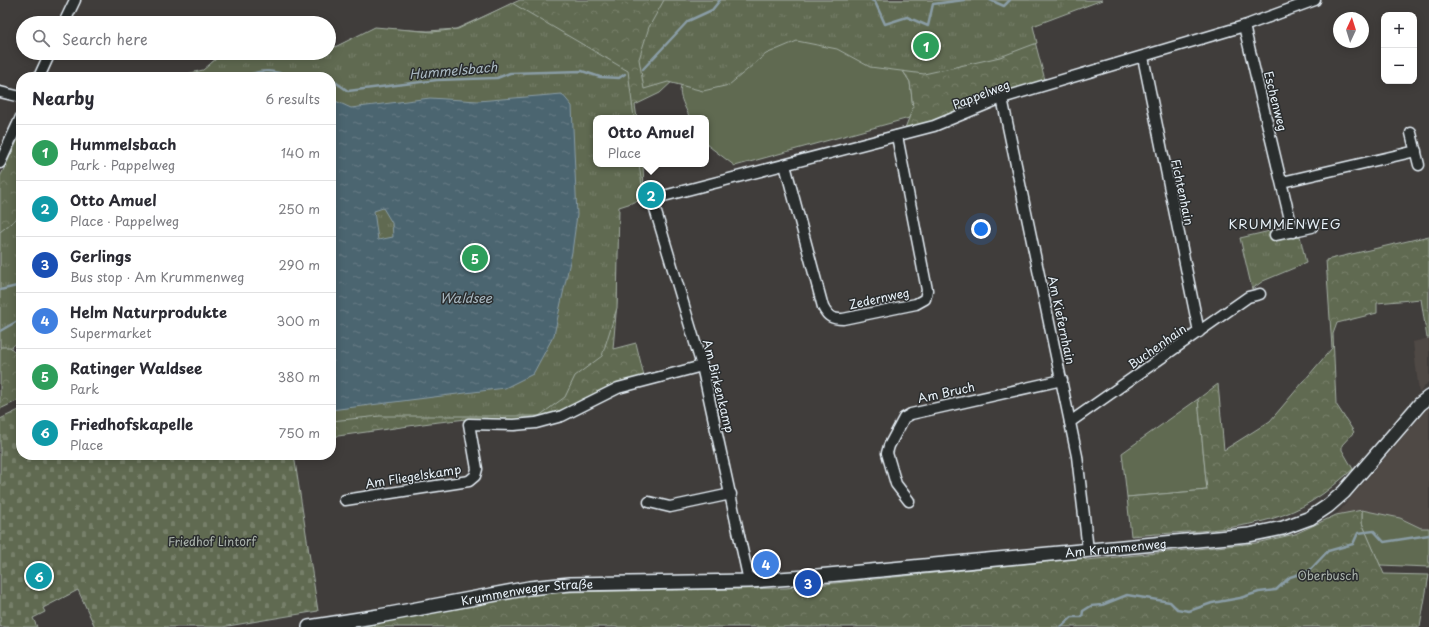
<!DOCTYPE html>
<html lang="en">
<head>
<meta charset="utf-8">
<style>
	:root { --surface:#fff; --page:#f2f2f3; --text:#2b2b33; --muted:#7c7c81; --line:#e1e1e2; --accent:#111827 }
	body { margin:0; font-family:"Playpen Sans",sans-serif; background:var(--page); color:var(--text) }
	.controls { position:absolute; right:12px; top:12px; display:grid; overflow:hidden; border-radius:8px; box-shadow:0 2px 10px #0003 }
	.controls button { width:36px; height:36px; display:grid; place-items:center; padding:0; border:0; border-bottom:1px solid var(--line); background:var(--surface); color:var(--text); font:20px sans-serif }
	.compass { position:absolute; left:1333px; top:12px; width:36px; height:36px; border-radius:50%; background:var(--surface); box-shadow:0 2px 10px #0003; rotate:4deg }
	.you { position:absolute; left:981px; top:229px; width:14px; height:14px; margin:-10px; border:3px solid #fff; border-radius:50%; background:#1a73e8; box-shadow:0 0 0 6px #1a73e833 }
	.badge { display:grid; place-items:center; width:26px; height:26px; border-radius:50%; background:var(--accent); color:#fff; font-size:13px; font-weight:700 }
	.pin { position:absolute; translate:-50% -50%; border:2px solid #fff; box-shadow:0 1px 4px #0006 }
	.popup { position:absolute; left:593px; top:115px; width:116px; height:52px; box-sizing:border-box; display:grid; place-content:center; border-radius:8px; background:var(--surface); filter:drop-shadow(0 1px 3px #0005); font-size:13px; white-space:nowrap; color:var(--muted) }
	.popup b { font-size:15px; color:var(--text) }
	.popup::after { content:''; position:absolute; left:50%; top:100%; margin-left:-8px; border:8px solid transparent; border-top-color:var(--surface) }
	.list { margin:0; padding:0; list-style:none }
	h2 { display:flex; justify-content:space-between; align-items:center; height:52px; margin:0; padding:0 16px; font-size:17px }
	h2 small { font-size:13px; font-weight:400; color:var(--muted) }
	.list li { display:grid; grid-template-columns:26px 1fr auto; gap:12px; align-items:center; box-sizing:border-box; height:56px; padding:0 16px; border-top:1px solid var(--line) }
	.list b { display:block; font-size:15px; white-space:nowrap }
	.list p { margin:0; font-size:13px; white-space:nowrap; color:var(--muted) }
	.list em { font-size:13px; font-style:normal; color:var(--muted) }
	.icon { flex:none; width:22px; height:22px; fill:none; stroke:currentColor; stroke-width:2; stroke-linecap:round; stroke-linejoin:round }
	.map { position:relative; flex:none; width:1429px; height:627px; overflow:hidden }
	.search { position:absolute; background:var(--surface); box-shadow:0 2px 10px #0003; left:16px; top:16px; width:320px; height:44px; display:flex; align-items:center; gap:10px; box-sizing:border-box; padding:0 14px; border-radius:22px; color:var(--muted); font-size:15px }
	.panel { position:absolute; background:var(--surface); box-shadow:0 2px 10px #0003; left:16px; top:72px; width:320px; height:388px; border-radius:16px }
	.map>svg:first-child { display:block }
	.built { fill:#4f4844 }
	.grass { fill:#606a51; stroke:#a4aea4 }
	.forest { fill:url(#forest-crowns); stroke:#a4aea4 }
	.cemetery { fill:url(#cemetery-stones); stroke:#a4aea4 }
	.park { fill:url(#park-tufts); stroke:#a4aea4 }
	.water { fill:url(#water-ripples); stroke:#8a9da6; fill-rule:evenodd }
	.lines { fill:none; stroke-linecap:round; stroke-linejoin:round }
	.stream { stroke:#8a9da6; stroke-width:2.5 }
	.minor-casing { stroke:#e8f1f8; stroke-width:13 }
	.major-casing { stroke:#e8f1f8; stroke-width:16 }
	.minor { stroke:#2a2d2e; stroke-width:10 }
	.major { stroke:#2a2d2e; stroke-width:13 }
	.labels { text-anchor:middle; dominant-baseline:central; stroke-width:3; stroke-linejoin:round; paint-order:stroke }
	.street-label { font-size:12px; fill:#e8f1f8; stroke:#2a2d2e }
	.park-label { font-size:12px; fill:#abb4ad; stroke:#2a2d2e }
	.water-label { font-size:13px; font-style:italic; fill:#aab9c2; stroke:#2a2d2e }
	.neighbourhood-label { font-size:13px; letter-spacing:1px; fill:#e8f1f8; stroke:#2a2d2e }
</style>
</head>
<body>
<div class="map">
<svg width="1429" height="627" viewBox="0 0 1429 627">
	<defs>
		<pattern id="forest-crowns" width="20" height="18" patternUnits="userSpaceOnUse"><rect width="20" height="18" fill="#606a51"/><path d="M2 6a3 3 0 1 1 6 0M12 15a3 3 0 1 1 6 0" fill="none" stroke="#77806b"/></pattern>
		<pattern id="cemetery-stones" width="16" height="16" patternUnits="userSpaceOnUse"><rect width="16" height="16" fill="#606a51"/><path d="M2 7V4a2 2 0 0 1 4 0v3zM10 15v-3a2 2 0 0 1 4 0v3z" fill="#77806b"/></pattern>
		<pattern id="park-tufts" width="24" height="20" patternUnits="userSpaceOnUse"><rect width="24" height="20" fill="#606a51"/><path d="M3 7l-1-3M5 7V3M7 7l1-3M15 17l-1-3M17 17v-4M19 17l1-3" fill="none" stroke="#77806b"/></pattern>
		<pattern id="water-ripples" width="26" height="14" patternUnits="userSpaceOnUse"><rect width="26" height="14" fill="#4c6570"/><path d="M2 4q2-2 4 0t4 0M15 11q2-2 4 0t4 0" fill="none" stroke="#667c85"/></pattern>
	</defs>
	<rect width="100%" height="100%" fill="#403d3b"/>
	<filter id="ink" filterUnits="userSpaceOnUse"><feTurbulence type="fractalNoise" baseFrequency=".025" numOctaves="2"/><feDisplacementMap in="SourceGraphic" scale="8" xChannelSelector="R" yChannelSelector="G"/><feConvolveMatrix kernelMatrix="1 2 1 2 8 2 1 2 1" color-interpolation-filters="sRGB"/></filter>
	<g filter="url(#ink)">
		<g class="built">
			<path d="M1429,338V381L1419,393L1413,342Z"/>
			<path d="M1429,407V528H1421L1400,518L1363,510L1336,515Z"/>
		</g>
		<g class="grass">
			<path d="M853,27L884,41L910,82L913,108L909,118L735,166L706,144V118H690C678,92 676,92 690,65Z"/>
			<path d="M1198,399L1207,490L1127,497L1122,453Z"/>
			<path d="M1362,510L1400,518L1421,528H1429V567L1380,565L1362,523Z"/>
		</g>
		<g class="forest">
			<path d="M520,0H1030L1026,7L1045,80L998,94L931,122L905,128L913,108L910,82L884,41L853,27L690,65L660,93L635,105L637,118H596V164H643L644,191L624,198L618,208L617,302L613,349L636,343L644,376L563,412L547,417L511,421L467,419L430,423L331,437V77L205,69L222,53H312L318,55L329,53V50L375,28L428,31L456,29Z"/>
			<path d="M21,133V338L10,347L21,359V399L0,409V177Z"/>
			<path d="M1429,236V338H1427L1421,299L1377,303V313L1337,323L1333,334L1336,404L1354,432L1342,445V450L1353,469C1340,480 1327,492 1312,501C1264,532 1187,531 1131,536L1127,497L1207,490L1198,399L1218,384L1224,450L1270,421L1332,348L1326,260Z"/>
			<path d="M1362,510V523L1384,574L1429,575L1420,627H343L523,596L563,592L786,588L1082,558L1087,560L1256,543L1295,534L1336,515Z"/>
		</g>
		<path class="cemetery" d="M21,409V455H294L318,611L222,627H95L78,590L43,608L45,612L33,618L37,627H0V419Z"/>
		<g class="park">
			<path d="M664,0H1102L1033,26L1037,43L1000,57L924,74L870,67L837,49L797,41L766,54L729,85L703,91L668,82L644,89L639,59L649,27Z"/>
			<path d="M512,3L628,71L634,118H596V164H639L644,199L619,207L617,308L602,356L575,376L565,397L539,416H380L331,421V77H174L203,70L223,53H312L317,56L329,53V50L375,27L433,32L458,29Z"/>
			<path d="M21,215V339L12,347H0V232Z"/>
			<path d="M1270,231L1273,242L1300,236L1306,263L1263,281L1252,289L1240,238Z"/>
		</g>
		<path class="water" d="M562,94L572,106L577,215L572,252L554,335L533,374L505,388L331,410V99L351,108L430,98L478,101ZM383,208L392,223L393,237L378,240L374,211Z"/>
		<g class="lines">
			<g class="stream">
				<path d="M871,0L875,2L885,24L907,17L928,26L933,4L964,0"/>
				<path d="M990,0L1004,6L1010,0"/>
				<path d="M643,69L688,21L712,10L720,0"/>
				<path d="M246,77C262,67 277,72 295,77"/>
				<path d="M331,79L348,91L437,80L497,78L510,73L582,71L600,77L619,78L625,74"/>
				<path d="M0,290L21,285"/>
				<path d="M0,331L21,319"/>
				<path d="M1061,627L1072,617H1082L1083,611L1091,606L1102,605L1127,595L1170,602L1177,609L1189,611L1212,603L1240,598L1259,592L1276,590L1290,577L1309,571L1328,551L1353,544L1358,533L1374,531L1384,542L1429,535"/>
			</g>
			<defs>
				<g id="minor">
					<path d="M64,23L75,0"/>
					<path d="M1244,26L1293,232"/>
					<path d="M1143,57L1199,332"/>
					<path d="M39,77L50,53"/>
					<path d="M0,92L21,97"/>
					<path d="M1002,98L1077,456L1088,550"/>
					<path d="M1411,133L1419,165"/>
					<path d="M0,163L21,117"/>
					<path d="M785,165L823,307C828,317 832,319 843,319L916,304L925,299L927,290L897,136"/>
					<path d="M1282,182L1416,151"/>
					<path d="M1275,235L1312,227"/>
					<path d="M1070,422L1248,297L1260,294"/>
					<path d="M345,500L469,481L475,476L477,469L469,424L514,425L536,423L562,416L618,388L702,366"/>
					<path d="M909,501L896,484L887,453L889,446L904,418L911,414L1062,380"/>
					<path d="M649,502L670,507L731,494"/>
					<path d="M749,581L702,366L652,199L934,126L1002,98L1244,26L1315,0"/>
				</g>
				<g id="major">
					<path id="s1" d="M309,627L379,616L529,588L570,584L749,581L807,577L1249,535L1283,528L1310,518L1328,506L1344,492L1420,404L1429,397"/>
				</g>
			</defs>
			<use href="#minor" class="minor-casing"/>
			<use href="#major" class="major-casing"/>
			<use href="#minor" class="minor"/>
			<use href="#major" class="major"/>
		</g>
	</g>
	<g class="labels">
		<g class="street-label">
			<text transform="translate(981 94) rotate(-21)">Pappelweg</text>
			<text transform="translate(1276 101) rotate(76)">Eschenweg</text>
			<text transform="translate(1183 192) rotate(78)">Fichtenhain</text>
			<text transform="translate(879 298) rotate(-12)">Zedernweg</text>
			<text transform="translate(1062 320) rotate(78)">Am Kiefernhain</text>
			<text transform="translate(1157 346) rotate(-35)">Buchenhain</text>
			<text transform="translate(719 386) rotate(76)">Am Birkenkamp</text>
			<text transform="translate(946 392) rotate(-12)">Am Bruch</text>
			<text transform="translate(413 476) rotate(-9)">Am Fliegelskamp</text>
			<text stroke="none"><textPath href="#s1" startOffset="812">Am Krummenweg</textPath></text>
			<text stroke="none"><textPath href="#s1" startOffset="221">Krummenweger Straße</textPath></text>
		</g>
		<g class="park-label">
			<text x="212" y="541">Friedhof Lintorf</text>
			<text x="1328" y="575">Oberbusch</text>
		</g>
		<g class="water-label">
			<text transform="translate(453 70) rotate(-5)">Hummelsbach</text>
			<text x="466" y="297">Waldsee</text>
		</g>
		<g class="neighbourhood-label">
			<text x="1285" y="223">KRUMMENWEG</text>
		</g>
	</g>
</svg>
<div class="controls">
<button>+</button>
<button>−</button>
</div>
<svg class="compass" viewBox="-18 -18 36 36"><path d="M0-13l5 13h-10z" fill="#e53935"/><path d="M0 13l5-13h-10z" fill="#7c7c81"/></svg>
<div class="you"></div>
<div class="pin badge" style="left:926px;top:46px;background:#2e9e5b">1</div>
<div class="pin badge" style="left:651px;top:195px;background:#0f9aa8">2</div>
<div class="popup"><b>Otto Amuel</b>Place</div>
<div class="pin badge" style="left:808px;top:583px;background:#1a4fb4">3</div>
<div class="pin badge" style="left:766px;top:564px;background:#3f7fe0">4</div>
<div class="pin badge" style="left:475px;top:258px;background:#2e9e5b">5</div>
<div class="pin badge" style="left:39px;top:576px;background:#0f9aa8">6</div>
<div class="search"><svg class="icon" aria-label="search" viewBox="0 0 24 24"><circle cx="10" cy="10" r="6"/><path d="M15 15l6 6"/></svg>Search here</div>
<section class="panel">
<h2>Nearby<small>6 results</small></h2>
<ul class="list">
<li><span class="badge" style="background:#2e9e5b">1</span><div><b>Hummelsbach</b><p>Park · Pappelweg</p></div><em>140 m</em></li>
<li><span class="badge" style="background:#0f9aa8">2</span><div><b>Otto Amuel</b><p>Place · Pappelweg</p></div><em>250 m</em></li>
<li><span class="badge" style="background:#1a4fb4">3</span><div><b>Gerlings</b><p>Bus stop · Am Krummenweg</p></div><em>290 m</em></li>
<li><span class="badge" style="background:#3f7fe0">4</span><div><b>Helm Naturprodukte</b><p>Supermarket</p></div><em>300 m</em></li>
<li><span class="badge" style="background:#2e9e5b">5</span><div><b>Ratinger Waldsee</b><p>Park</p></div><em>380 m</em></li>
<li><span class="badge" style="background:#0f9aa8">6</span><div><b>Friedhofskapelle</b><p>Place</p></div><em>750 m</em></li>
</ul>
</section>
</div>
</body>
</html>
